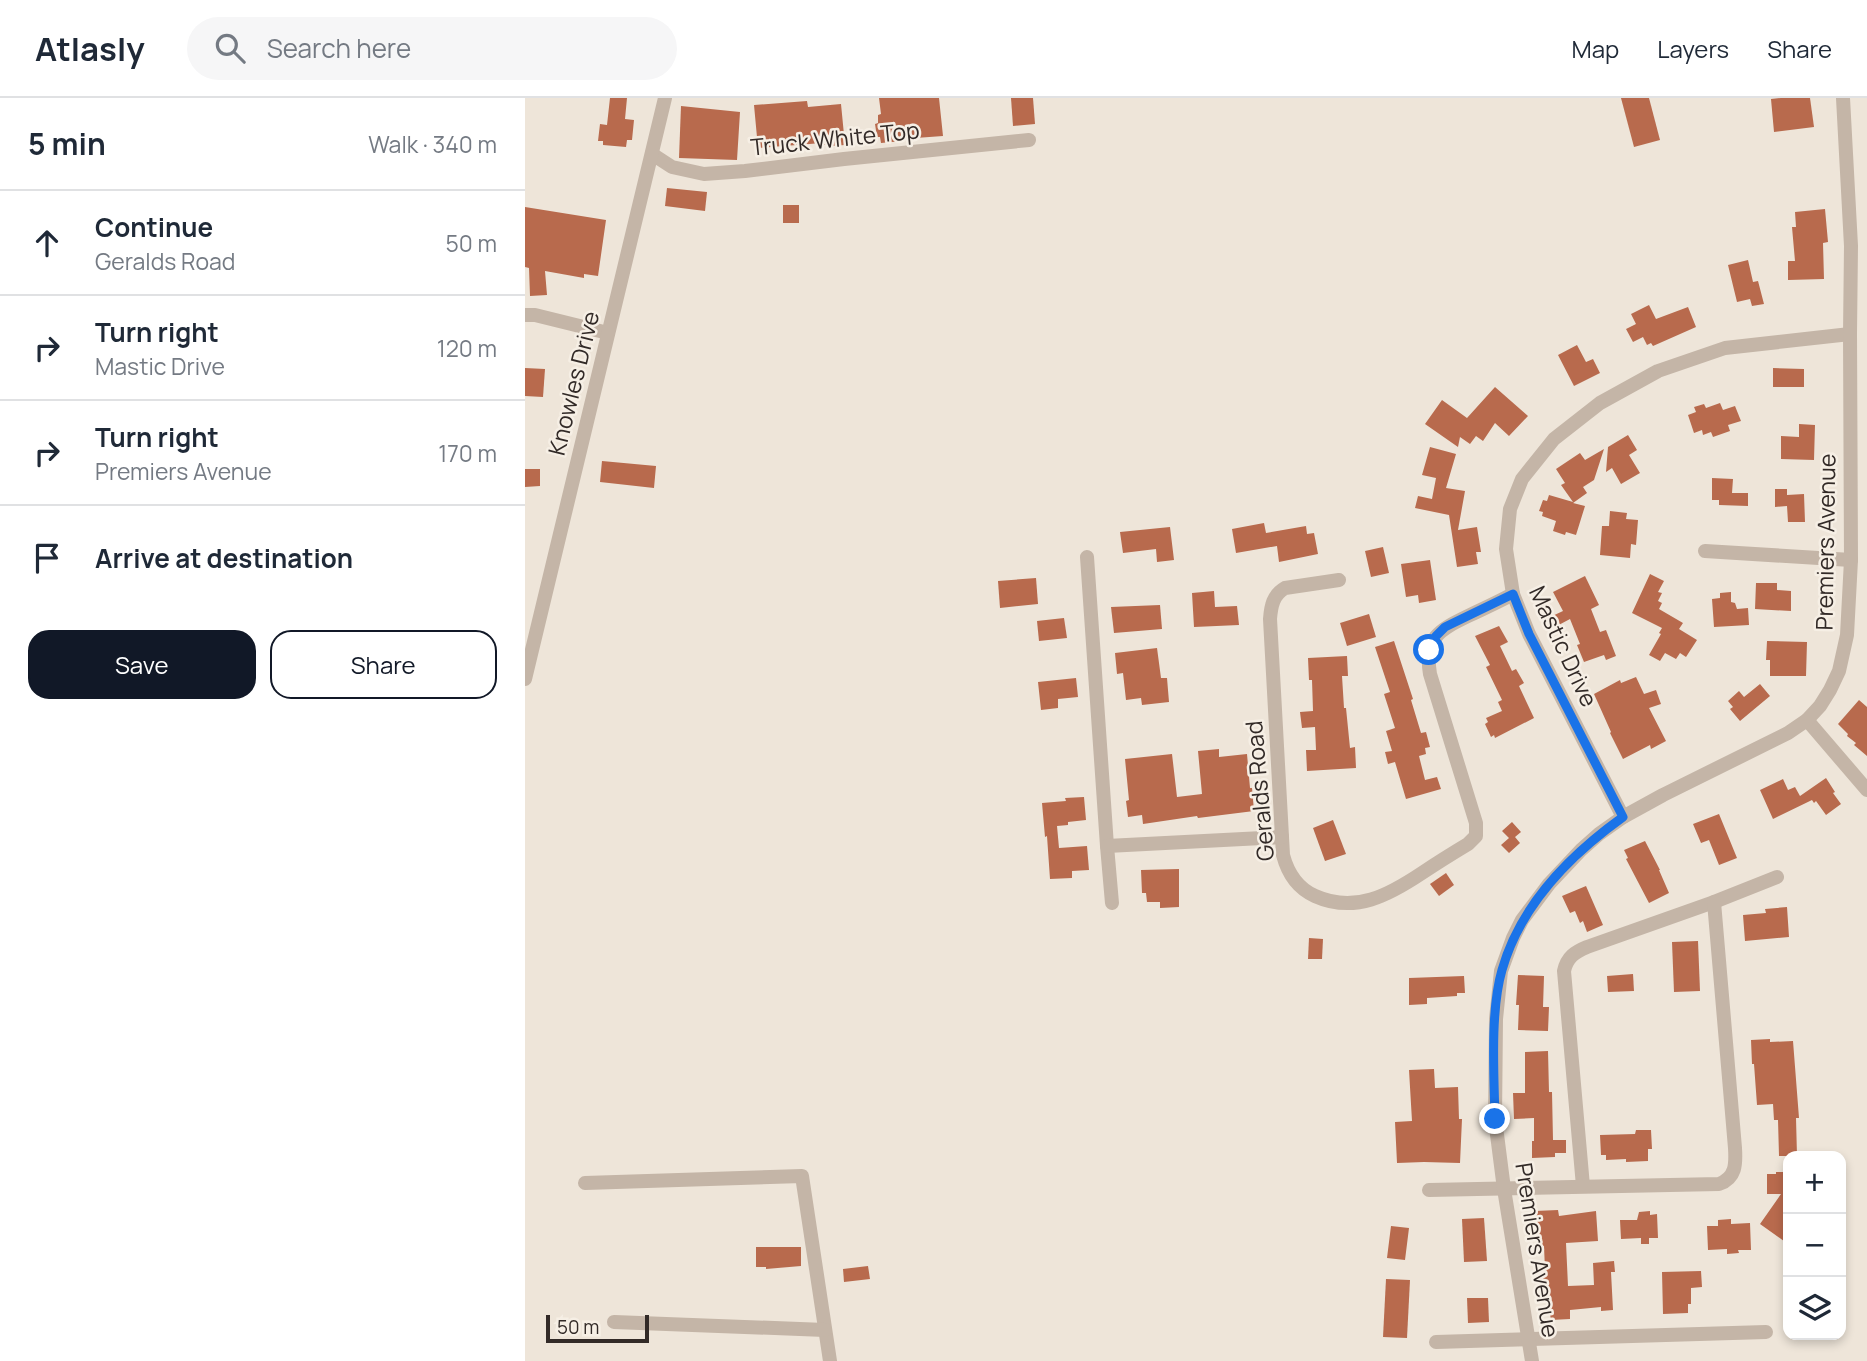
<!DOCTYPE html>
<html lang="en">
<head>
<meta charset="utf-8">
<style>
	:root { --surface:#fff; --page:#f6f6f7; --text:#1f2937; --muted:#747a83; --line:#e0e1e3; --accent:#111827 }
	body { margin:0; font-family:Manrope,sans-serif; background:var(--page); color:var(--text) }
	.controls { position:absolute; right:21px; bottom:21px; display:grid; overflow:hidden; border-radius:14px; box-shadow:0 4px 10px #0003 }
	.controls button { width:63px; height:63px; display:grid; place-items:center; padding:0; border:0; border-bottom:2px solid var(--line); background:var(--surface); color:var(--text); font:35px sans-serif }
	.scale { position:absolute; left:21px; bottom:18px; width:103px; box-sizing:border-box; padding-left:7px; border:4px solid #322a27; border-top:0; font-size:19px; line-height:24px; white-space:nowrap; color:#322a27; -webkit-text-stroke:5px #f6efe5; paint-order:stroke }
	.stop { position:absolute; width:21px; height:21px; margin:-16px; border:5px solid #1a73e8; border-radius:50%; background:#fff }
	.stop.end { background:#1a73e8; border-color:#fff; box-shadow:0 2px 7px #0008 }
	.list { margin:0; padding:0; list-style:none }
	h2 { display:flex; justify-content:space-between; align-items:center; height:91px; margin:0; padding:0 28px; font-size:30px }
	h2 small { font-size:23px; font-weight:400; color:var(--muted) }
	.list li { display:grid; grid-template-columns:46px 1fr auto; gap:21px; align-items:center; box-sizing:border-box; height:105px; padding:0 28px; border-top:2px solid var(--line) }
	.list b { display:block; font-size:26px; white-space:nowrap }
	.list p { margin:0; font-size:23px; white-space:nowrap; color:var(--muted) }
	.list em { font-size:23px; font-style:normal; color:var(--muted) }
	.actions { display:flex; gap:14px; padding:21px 28px }
	.actions a { flex:1; padding:16px 0; border:2px solid var(--accent); border-radius:21px; text-align:center; font-size:24px; color:var(--accent) }
	.actions .main { background:var(--accent); color:#fff }
	.icon { flex:none; width:38px; height:38px; fill:none; stroke:currentColor; stroke-width:2; stroke-linecap:round; stroke-linejoin:round }
	.map { position:relative; flex:none; width:1342px; height:1263px; overflow:hidden }
	header { display:flex; align-items:center; gap:42px; box-sizing:border-box; height:98px; padding:0 35px; background:var(--surface); border-bottom:2px solid var(--line) }
	header strong { font-size:33px }
	nav { display:flex; gap:38px; margin-inline-start:auto; font-size:24px }
	.search { width:490px; height:63px; background:var(--page); display:flex; align-items:center; gap:18px; box-sizing:border-box; padding:0 24px; border-radius:38px; color:var(--muted); font-size:26px }
	main { display:flex }
	aside { flex:1; background:var(--surface) }
	.map>svg:first-child { display:block }
	.building { fill:#b86a4d }
	.lines { fill:none; stroke-linecap:round; stroke-linejoin:round }
	.street { stroke:#c4b5a7; stroke-width:14 }
	.route { stroke:#1a73e8; stroke-width:9 }
	.labels { text-anchor:middle; dominant-baseline:central; stroke-width:5; stroke-linejoin:round; paint-order:stroke }
	.street-label { font-size:23px; fill:#322a27; stroke:#f6efe5 }
</style>
</head>
<body>
<header>
<strong>Atlasly</strong>
<div class="search"><svg class="icon" aria-label="search" viewBox="0 0 24 24"><circle cx="10" cy="10" r="6"/><path d="M15 15l6 6"/></svg>Search here</div>
<nav><a>Map</a><a>Layers</a><a>Share</a></nav>
</header>
<main>
<aside>
<h2>5 min<small>Walk · 340 m</small></h2>
<ul class="list">
<li><svg class="icon" aria-label="ahead" viewBox="0 0 24 24"><path d="M12 20V5M6 11l6-6 6 6"/></svg><div><b>Continue</b><p>Geralds Road</p></div><em>50 m</em></li>
<li><svg class="icon" aria-label="right" viewBox="0 0 24 24"><path d="M7 20v-9h11M14 6l5 5-5 5"/></svg><div><b>Turn right</b><p>Mastic Drive</p></div><em>120 m</em></li>
<li><svg class="icon" aria-label="right" viewBox="0 0 24 24"><path d="M7 20v-9h11M14 6l5 5-5 5"/></svg><div><b>Turn right</b><p>Premiers Avenue</p></div><em>170 m</em></li>
<li><svg class="icon" aria-label="arrive" viewBox="0 0 24 24"><path d="M6 21V4h12l-3 4 3 4H6"/></svg><div><b>Arrive at destination</b></div></li>
</ul>
<div class="actions"><a class="main">Save</a><a>Share</a></div>
</aside>
<div class="map">
<svg width="1342" height="1263" viewBox="0 0 1342 1263">
	<rect width="100%" height="100%" fill="#eee5d9"/>
	<g class="building">
		<path d="M85,0H102L100,21L109,22L107,42H102L101,49L78,47V43H73L75,26L82,27Z"/>
		<path d="M354,0H414L418,38L377,41L378,43L356,45L355,39H352L350,26L353,25V17L356,16Z"/>
		<path d="M486,0H508L510,26L488,28Z"/>
		<path d="M1096,0H1124L1135,42L1109,49Z"/>
		<path d="M1256,0H1285L1289,29L1249,34L1246,1Z"/>
		<path d="M282,3L283,9L316,6L320,47L307,48V46L297,47V45L233,50L229,7Z"/>
		<path d="M156,8L215,14L212,62L154,60Z"/>
		<path d="M142,90L182,94L180,113L140,108Z"/>
		<rect x="258" y="107" width="16" height="18"/>
		<path d="M0,109L81,122L73,178L59,176V180L20,173L22,197L5,198L4,170L0,169Z"/>
		<path d="M1300,111L1303,144L1298,145L1299,181L1263,182V163H1270L1267,129H1271L1270,114Z"/>
		<path d="M1223,162L1228,184L1233,183L1239,206L1227,208L1225,201L1212,204L1203,167Z"/>
		<path d="M1124,207L1131,221L1163,209L1171,229L1128,248L1126,245L1122,247L1118,239L1108,244L1101,231L1111,226L1106,216Z"/>
		<path d="M1052,247L1061,264L1068,261L1075,275L1049,288L1033,257Z"/>
		<path d="M0,270L20,271L18,299L0,298Z"/>
		<path d="M1248,270L1279,271V289H1248Z"/>
		<path d="M970,289L1003,318L984,338L970,325L958,343L951,338L945,346L935,339L933,349L900,326L917,302L942,320Z"/>
		<path d="M1195,305L1198,312L1210,308L1216,323L1203,327L1205,333L1188,339L1186,334L1178,337L1177,332L1169,335L1163,317L1171,314L1169,309L1179,306L1181,310Z"/>
		<path d="M1274,326L1290,327L1289,362L1256,361V338L1274,339Z"/>
		<path d="M1103,337L1112,352L1104,357L1115,375L1096,386L1087,370L1081,374L1083,349Z"/>
		<path d="M905,349L931,356L921,390L940,393L933,432L952,429L956,454H951L953,466L932,469L924,417L890,410L893,398L907,401L911,380L897,377Z"/>
		<path d="M1079,351L1069,382L1058,389L1062,395L1048,405L1060,408L1051,437L1041,434L1040,437L1028,433L1031,423L1017,418L1018,414L1014,413L1018,402L1022,403L1024,397L1048,404L1036,387L1040,385L1031,371L1055,355L1060,362Z"/>
		<path d="M77,363L131,368L129,390L75,384Z"/>
		<path d="M0,371H15V388L0,389Z"/>
		<path d="M1187,380L1208,381L1207,395H1223V408L1194,407V402H1187Z"/>
		<path d="M1250,391H1262V397L1279,396L1280,424H1263L1262,408L1250,409Z"/>
		<path d="M1085,413L1102,415L1101,421L1113,422L1111,447L1106,446L1105,460L1075,457L1077,428H1084Z"/>
		<path d="M739,425L741,435L781,428L782,436L789,435L793,456L754,464L752,448L711,455L707,431Z"/>
		<path d="M645,429L649,462L632,464L631,451L598,455L595,434Z"/>
		<path d="M858,449L864,475L846,479L840,453Z"/>
		<path d="M905,462L911,502L894,505L893,497L881,499L876,466Z"/>
		<path d="M1125,476L1139,483L1133,494L1137,495L1133,503L1137,505L1134,511L1158,525L1154,531L1172,542L1161,559L1155,555L1151,561L1140,555L1135,563L1124,557L1136,536L1134,535L1137,530L1107,515Z"/>
		<path d="M1060,478L1074,507L1066,511L1075,534L1081,532L1091,558L1081,562L1079,557L1059,564L1052,547L1055,546L1045,521L1028,530L1023,520L1038,513L1028,494Z"/>
		<path d="M511,480L513,506L475,510L473,483Z"/>
		<path d="M1231,485H1252V492L1266,493V513L1230,511Z"/>
		<path d="M689,493L690,509L712,508L714,527L669,529L667,495Z"/>
		<path d="M1206,494V504L1210,505L1212,511L1223,510L1224,527L1189,529L1187,501L1195,500V495Z"/>
		<path d="M635,507L637,531L589,535L586,509Z"/>
		<path d="M844,516L851,539L822,548L815,525Z"/>
		<path d="M539,520L542,540L514,543L512,523Z"/>
		<path d="M974,528L983,544L975,548L987,573L991,571L999,585L994,588L1009,620L970,640L969,637L966,639L960,626L963,624L961,620L977,613L973,604L977,602L961,569L965,567L950,538Z"/>
		<path d="M869,543L888,601L886,602L896,635L901,634L905,649L900,650L901,656L894,658L900,682L912,679L916,691L881,701L870,664L863,666L860,654L867,653L861,633L870,630L859,596L865,594L850,549Z"/>
		<path d="M1242,543L1282,544L1281,578H1245V562H1241Z"/>
		<path d="M632,550L636,580H642L644,604L617,607L616,600L601,602L598,575L592,576L590,555Z"/>
		<path d="M822,558L823,578H817L819,610H821L825,650L830,649L831,670L782,673L781,652H791L790,629L777,630L775,614L788,613L787,582H784L783,560Z"/>
		<path d="M1111,579L1119,596L1131,592L1136,606L1124,610L1141,643L1126,651L1125,647L1098,661L1085,635L1086,634L1069,596L1095,582L1096,585Z"/>
		<path d="M551,580L553,599L533,601V610L516,612L513,584Z"/>
		<path d="M1235,586L1245,598L1215,623L1205,611L1208,609L1203,603L1214,593L1219,599Z"/>
		<path d="M1334,602L1342,609V658L1329,647L1331,645L1322,638L1323,636L1313,626Z"/>
		<path d="M694,651V659L722,656L725,690H727L729,713L673,720L672,718L618,726L617,717L603,719L601,703L604,702L600,661L647,656L652,699L677,696L673,653Z"/>
		<path d="M1301,680L1310,694L1308,695L1316,706L1301,717L1291,703L1289,705L1287,702L1248,721L1235,692L1258,681L1263,692L1270,689L1275,698Z"/>
		<path d="M559,699L561,722L543,724V727L532,728L534,750L562,748L564,772L547,773V780L525,781L522,738L520,739L517,705L541,703L540,700Z"/>
		<path d="M1194,716L1212,760L1194,767L1184,742L1176,745L1168,726Z"/>
		<path d="M808,722L821,756L800,763L788,730Z"/>
		<path d="M987,724L996,734L990,739L995,745L984,755L976,747L984,740L977,733Z"/>
		<path d="M1120,743L1135,772H1134L1144,795L1124,805L1101,761L1103,760L1099,752Z"/>
		<path d="M654,771V809L635,810V804H622L621,795H617L616,772Z"/>
		<path d="M921,775L929,787L914,798L905,786Z"/>
		<path d="M1061,788L1078,827L1062,834L1058,823L1055,825L1050,813L1045,815L1037,798Z"/>
		<path d="M1262,809L1264,839L1220,843L1218,817L1241,815L1240,811Z"/>
		<path d="M784,840L798,841L797,861H783Z"/>
		<path d="M1173,843L1175,893L1149,894L1147,844Z"/>
		<path d="M1108,876L1109,893L1083,894L1082,878Z"/>
		<path d="M993,877L1019,878L1018,909H1024L1023,933L993,932L994,907H991Z"/>
		<path d="M939,878L940,895H932V898L902,900V906L884,907V880Z"/>
		<path d="M1245,941V944L1268,943L1274,1020H1271L1272,1058H1254L1253,1022H1249L1248,1006L1232,1007L1229,966H1227L1226,942Z"/>
		<path d="M1023,953L1024,994H1027L1028,1042H1041V1055H1030V1059L1007,1060V1043H1009V1020L989,1021L988,995H1000V954Z"/>
		<path d="M909,971L910,990L933,989L934,1021H937L935,1065L899,1064L872,1065L870,1024L887,1023L884,972Z"/>
		<path d="M1111,1032H1126L1127,1051H1123V1063L1101,1064V1061L1081,1062V1057H1076L1075,1037L1110,1036Z"/>
		<path d="M1251,1074H1263V1146L1235,1126L1256,1096H1242V1076H1251Z"/>
		<path d="M1033,1112L1034,1118L1071,1113L1073,1143L1041,1145L1043,1188L1069,1187L1068,1165L1089,1163L1090,1174H1086L1088,1212L1076,1213V1209L1045,1212V1221L1026,1222L1025,1216H1023L1022,1195H1017L1016,1172H1020L1019,1148L1015,1149L1014,1132H1011L1010,1113Z"/>
		<path d="M1125,1113V1117L1132,1116L1133,1140H1124V1146H1116V1140L1096,1141L1095,1122H1112L1114,1114Z"/>
		<path d="M959,1120L962,1163L939,1164L937,1121Z"/>
		<path d="M1206,1121V1126L1225,1125L1226,1152H1213L1214,1155L1202,1156V1151L1183,1152L1182,1128H1193V1122Z"/>
		<path d="M866,1128L884,1130L880,1162L862,1160Z"/>
		<path d="M231,1149H276V1168L241,1171V1169H231Z"/>
		<path d="M343,1168L345,1181L319,1184L318,1171Z"/>
		<path d="M1176,1173L1177,1189L1166,1190V1206H1163V1215L1138,1216L1137,1174Z"/>
		<path d="M861,1181L885,1182L882,1240L858,1239Z"/>
		<path d="M942,1200H963L964,1224L943,1225Z"/>
	</g>
	<g class="lines">
		<g class="street">
			<path d="M127,56L147,69L179,76L220,73L319,61L504,42"/>
			<path d="M0,217H10L83,235"/>
			<path d="M1180,453L1326,462"/>
			<path d="M562,459L582,748L587,805"/>
			<path d="M814,482L760,490C748,497 746,508 745,521L758,757C763,776 772,790 790,798C830,816 864,797 897,775C912,765 928,755 943,746L951,738V725L905,576C899,540 914,532 943,518C958,511 973,504 988,496"/>
			<path d="M0,581L140,0"/>
			<path d="M1282,622L1342,692"/>
			<path d="M1098,719L1004,536L988,496L981,451L985,411L997,381L1029,341L1075,305L1133,273L1200,250L1325,236"/>
			<path d="M582,748L757,739"/>
			<path d="M60,1085L277,1078L305,1263"/>
			<path d="M1058,1088L1039,873C1042,859 1050,854 1062,849L1189,804L1252,779"/>
			<path d="M904,1092L1194,1086C1211,1080 1211,1066 1210,1050L1189,804"/>
			<path d="M89,1224L300,1232"/>
			<path d="M911,1244L1241,1234"/>
			<path d="M1007,1263L979,1091L970,1021L971,921L976,873L988,840L997,822L1024,786L1056,752L1074,736L1098,719L1138,697L1263,635L1282,622L1295,608L1305,592L1314,573L1322,537L1326,462L1325,236L1326,148L1318,0"/>
		</g>
	</g>
	<g class="lines">
		<path class="route" d="M904,552L911,538L920,529L988,496L1004,536L1098,719C1045,757 995,808 977,872C965,913 969,977 970,1021"/>
	</g>
	<g class="labels">
		<g class="street-label">
			<text transform="translate(310 40) rotate(-6)">Truck White Top</text>
			<text transform="translate(48 285) rotate(-76)">Knowles Drive</text>
			<text transform="translate(1300 444) rotate(-89)">Premiers Avenue</text>
			<text transform="translate(1039 548) rotate(65)">Mastic Drive</text>
			<text transform="translate(734 693) rotate(-95)">Geralds Road</text>
			<text transform="translate(1013 1152) rotate(81)">Premiers Avenue</text>
		</g>
	</g>
</svg>
<div class="controls">
<button>+</button>
<button>−</button>
<button><svg class="icon" aria-label="layers" viewBox="0 0 24 24"><path d="M12 4l9 5-9 5-9-5zM3 14l9 5 9-5"/></svg></button>
</div>
<div class="scale">50 m</div>
<div class="stop" style="left:904px;top:552px"></div>
<div class="stop end" style="left:970px;top:1021px"></div>
</div>
</main>
</body>
</html>
